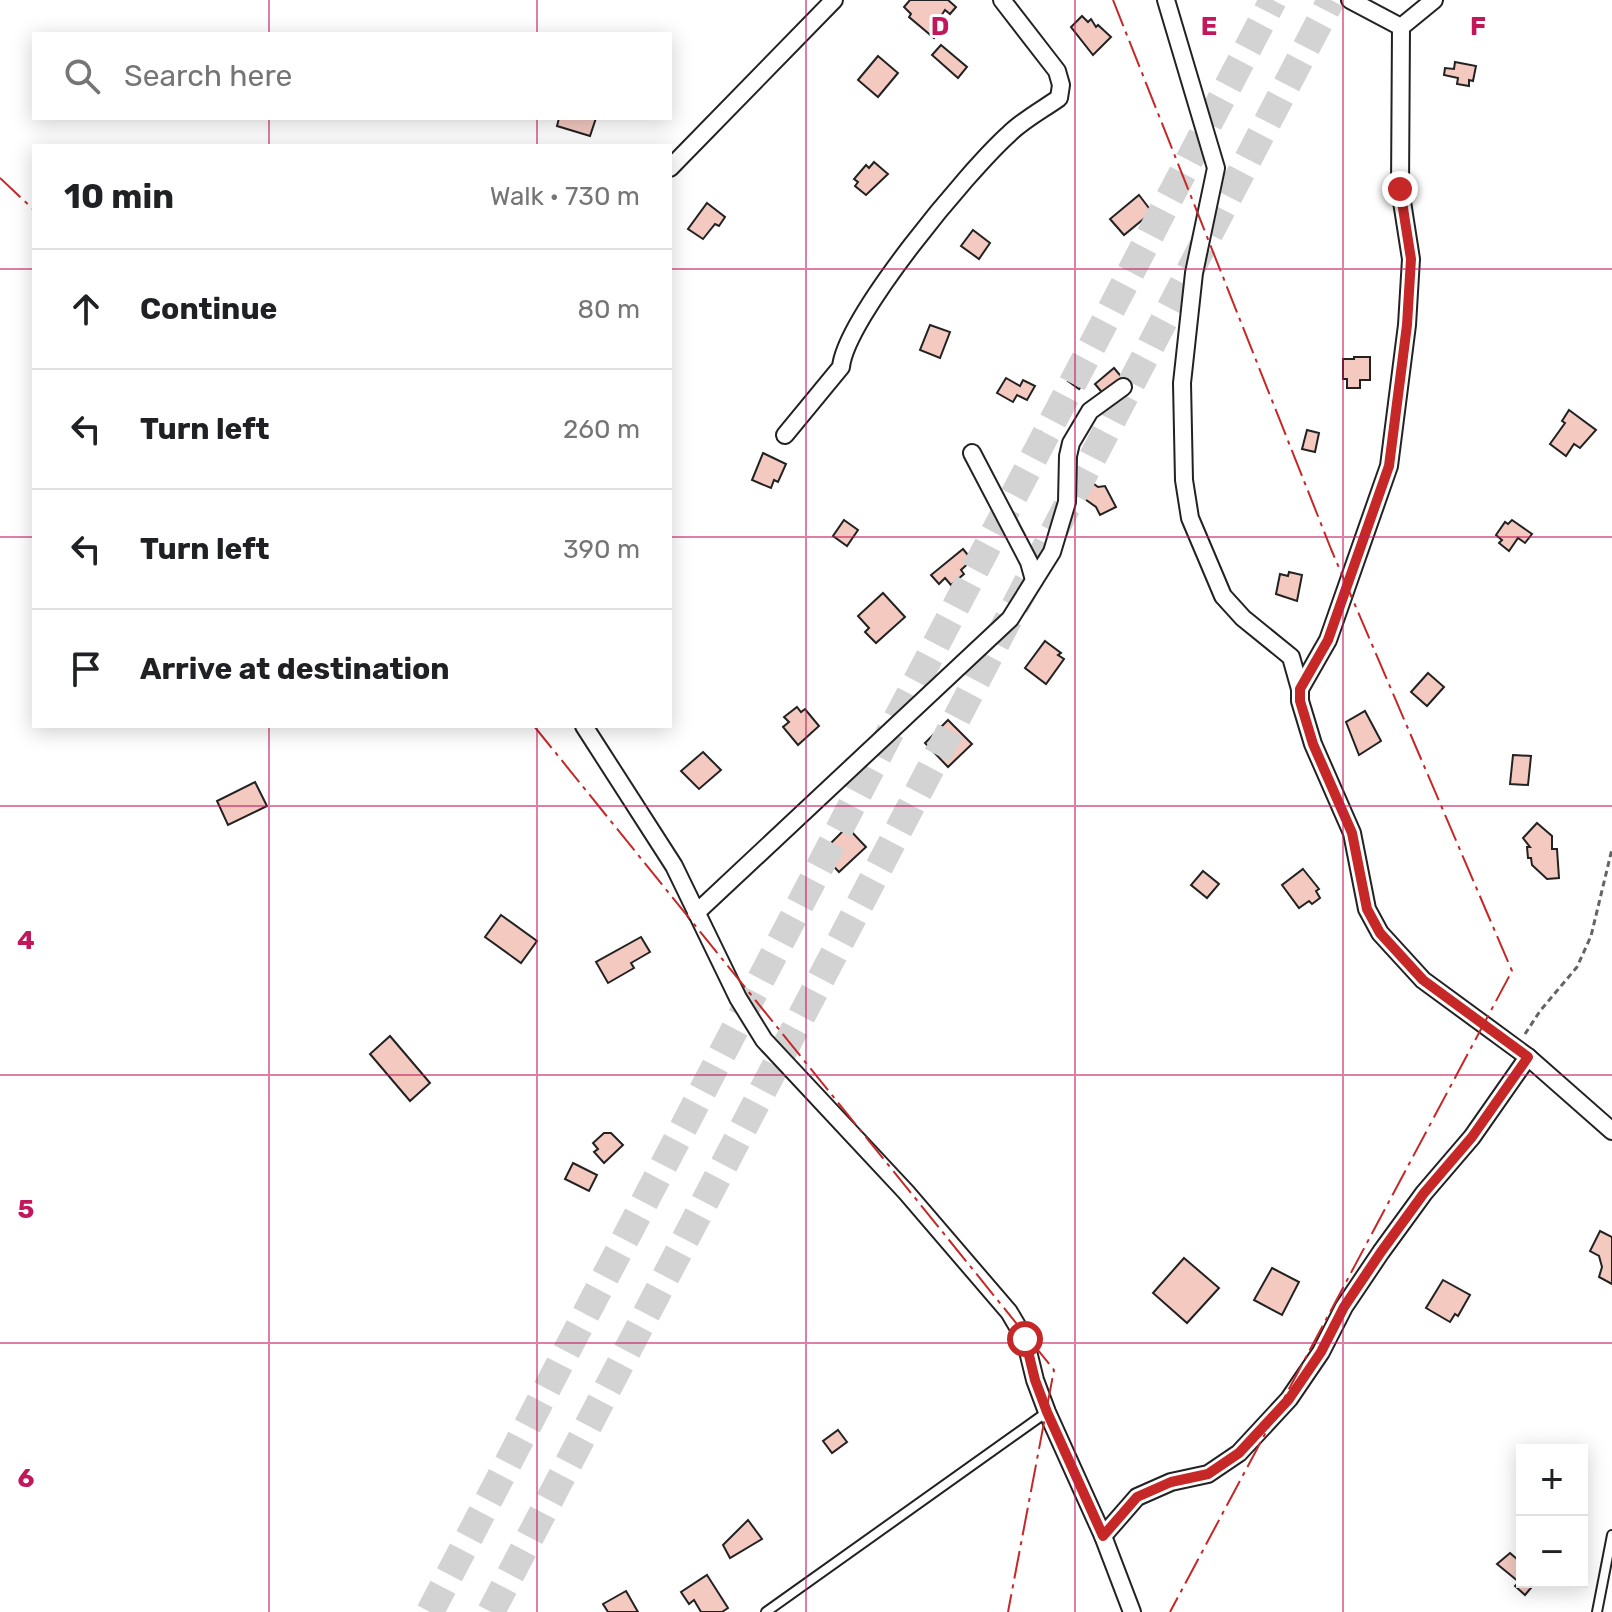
<!DOCTYPE html>
<html lang="en">
<head>
<meta charset="utf-8">
<style>
	:root { --surface:#fff; --page:#f2f2f2; --text:#202124; --muted:#757577; --line:#e0e0e0 }
	body { margin:0; font-family:Rubik,sans-serif; background:var(--page); color:var(--text) }
	.controls { position:absolute; right:24px; bottom:24px; display:grid; overflow:hidden; border-radius:0px; box-shadow:0 4px 20px #0003 }
	.controls button { width:72px; height:72px; display:grid; place-items:center; padding:0; border:0; border-bottom:2px solid var(--line); background:var(--surface); color:var(--text); font:40px sans-serif }
	.stop { position:absolute; width:24px; height:24px; margin:-18px; border:6px solid #c62828; border-radius:50%; background:#fff }
	.stop.end { background:#c62828; border-color:#fff; box-shadow:0 2px 8px #0008 }
	.list { margin:0; padding:0; list-style:none }
	h2 { display:flex; justify-content:space-between; align-items:center; height:104px; margin:0; padding:0 32px; font-size:34px }
	h2 small { font-size:26px; font-weight:400; color:var(--muted) }
	.list li { display:grid; grid-template-columns:52px 1fr auto; gap:24px; align-items:center; box-sizing:border-box; height:120px; padding:0 32px; border-top:2px solid var(--line) }
	.list b { display:block; font-size:30px; white-space:nowrap }
	.list em { font-size:26px; font-style:normal; color:var(--muted) }
	.icon { flex:none; width:44px; height:44px; fill:none; stroke:currentColor; stroke-width:2; stroke-linecap:round; stroke-linejoin:round }
	.map { position:relative; flex:none; width:1612px; height:1612px; overflow:hidden }
	.search { position:absolute; background:var(--surface); box-shadow:0 4px 20px #0003; left:32px; top:32px; width:640px; height:88px; display:flex; align-items:center; gap:20px; box-sizing:border-box; padding:0 28px; border-radius:0px; color:var(--muted); font-size:30px }
	.panel { position:absolute; background:var(--surface); box-shadow:0 4px 20px #0003; left:32px; top:144px; width:640px; height:584px; border-radius:0px }
	.map>svg:first-child { display:block }
	.building { fill:#f3c9c0; stroke:#222; stroke-width:2 }
	.lines { fill:none; stroke-linecap:round; stroke-linejoin:round }
	.highway-tunnel { stroke:#d3d3d3; stroke-width:28; stroke-dasharray:28 14; stroke-linecap:butt }
	.lane-casing { stroke:#222; stroke-width:12 }
	.street-casing { stroke:#222; stroke-width:20 }
	.path { stroke:#646464; stroke-width:3; stroke-dasharray:6 4; stroke-linecap:butt }
	.lane { stroke:#fff; stroke-width:8 }
	.street { stroke:#fff; stroke-width:16 }
	.power { stroke:#c62828; stroke-width:2; stroke-dasharray:28 6 4 6; stroke-linecap:butt }
	.route { stroke:#c62828; stroke-width:10 }
	.grid { fill:none; stroke:#c2185b; stroke-width:2; stroke-opacity:0.55 }
	.grid-label { font-size:26px; text-anchor:middle; font-weight:bold; fill:#c2185b; stroke:#fff; stroke-width:6; stroke-linejoin:round; paint-order:stroke }
</style>
</head>
<body>
<div class="map">
<svg width="1612" height="1612" viewBox="0 0 1612 1612">
	<rect width="100%" height="100%" fill="#fff"/>
	<g class="building">
		<path d="M910,0H948L956,7L950,14L945,10L941,16L947,22L934,38L909,17L911,14L904,7Z"/>
		<path d="M1082,16L1088,22L1091,19L1096,27L1098,25L1111,37L1093,55L1071,27Z"/>
		<path d="M941,45L967,67L958,78L932,55Z"/>
		<path d="M878,56L898,73L878,97L858,80Z"/>
		<path d="M1455,62L1476,66L1473,81L1469,80V86L1457,84L1458,78L1444,75L1445,68L1454,69Z"/>
		<path d="M559,118H596L590,136L557,126Z"/>
		<path d="M874,162L888,174L866,195L855,186L858,182L854,179L866,165L869,168Z"/>
		<path d="M1139,195L1152,212L1124,235L1110,219Z"/>
		<path d="M707,203L725,217L719,226L715,224L703,239L688,229Z"/>
		<path d="M973,230L990,243L979,259L961,246Z"/>
		<path d="M930,325L950,332L940,358L920,350Z"/>
		<path d="M1354,357H1370V380H1360V388H1347V379H1343V359H1354Z"/>
		<path d="M1114,368L1124,380L1105,396L1095,384Z"/>
		<path d="M1074,372L1086,380L1079,389L1068,381Z"/>
		<path d="M1006,378L1020,386L1023,380L1035,386L1027,400L1017,395L1013,402L997,393Z"/>
		<path d="M1569,410L1596,430L1580,448L1574,444L1566,456L1550,444L1565,423L1562,421Z"/>
		<path d="M1307,430L1319,433L1315,452L1302,449Z"/>
		<path d="M1041,432L1053,443L1038,458L1027,447Z"/>
		<path d="M763,453L786,464L778,482L774,480L771,488L752,480Z"/>
		<path d="M1094,484L1098,487L1105,486L1116,507L1100,515L1096,507L1082,497L1083,485Z"/>
		<path d="M844,520L858,530L847,546L833,536Z"/>
		<path d="M1512,520L1532,534L1525,543L1518,538L1509,551L1499,543L1502,540L1496,535L1505,522L1508,524Z"/>
		<path d="M963,549L972,560L961,570L964,574L951,585L945,578L939,584L931,575Z"/>
		<path d="M1289,572L1302,575L1297,601L1276,594L1280,574L1288,576Z"/>
		<path d="M883,593L905,617L876,643L865,632L869,628L858,616Z"/>
		<path d="M1045,641L1061,653L1058,655L1064,659L1046,684L1025,668Z"/>
		<path d="M1428,673L1444,687L1427,706L1411,692Z"/>
		<path d="M797,707L801,712L805,709L819,726L798,745L783,727L789,722L784,717Z"/>
		<path d="M1365,711L1381,741L1359,755L1346,722Z"/>
		<path d="M948,720L972,744L948,767L925,743Z"/>
		<path d="M703,752L721,770L699,789L681,771Z"/>
		<path d="M1513,755L1531,756L1528,785L1510,784Z"/>
		<path d="M255,782L267,806L228,825L217,801Z"/>
		<path d="M1537,823L1552,836V849H1557L1559,878L1547,879L1532,865L1531,858H1528L1527,847H1530L1523,838Z"/>
		<path d="M847,827L866,847L839,872L821,853Z"/>
		<path d="M1303,869L1319,889L1316,891L1320,898L1312,904L1309,901L1299,908L1282,885Z"/>
		<path d="M1203,871L1219,884L1207,898L1191,885Z"/>
		<path d="M501,915L537,941L521,963L485,937Z"/>
		<path d="M641,937L650,952L631,963L634,968L608,983L596,962Z"/>
		<path d="M390,1036L430,1083L410,1101L370,1054Z"/>
		<path d="M604,1133H611L623,1145L604,1163L594,1152L598,1149L593,1143Z"/>
		<path d="M573,1163L597,1175L589,1191L565,1179Z"/>
		<path d="M1600,1231L1612,1237V1284L1599,1277L1602,1267L1599,1256L1590,1251Z"/>
		<path d="M1184,1258L1219,1288L1187,1323L1153,1293Z"/>
		<path d="M1272,1268L1299,1282L1282,1315L1254,1300Z"/>
		<path d="M1443,1280L1470,1295L1458,1316L1455,1314L1450,1322L1426,1308Z"/>
		<path d="M838,1430L847,1442L832,1453L823,1441Z"/>
		<path d="M748,1520L762,1539L730,1558L723,1545Z"/>
		<path d="M1510,1553L1518,1560L1522,1554V1582H1536L1525,1595L1515,1586L1519,1582L1497,1564Z"/>
		<path d="M707,1575L728,1608L722,1612H701L694,1600L689,1604L681,1592Z"/>
		<path d="M626,1591L638,1612H608L603,1604Z"/>
	</g>
	<g class="lines">
		<g class="highway-tunnel">
			<path d="M430,1612L1273,0"/>
			<path d="M491,1612L1331,0"/>
		</g>
		<defs>
			<g id="lane">
				<path d="M766,1612L1047,1412"/>
				<path d="M1597,1612L1612,1535"/>
			</g>
			<g id="street">
				<path d="M1166,0L1216,168L1194,273L1182,383L1184,480L1190,518L1223,596L1243,618L1291,657L1300,689"/>
				<path d="M1350,0L1401,27L1400,189L1411,259L1407,325L1389,466L1328,640L1300,689V701L1313,744L1352,833L1367,909L1380,933L1423,980L1528,1057L1612,1131"/>
				<path d="M1401,27L1434,0"/>
				<path d="M670,168L834,0"/>
				<path d="M785,435L841,367C846,317 968,171 1009,134C1023,120 1042,110 1059,98L1061,85L1057,71L1002,0"/>
				<path d="M972,453L1029,562L1034,580"/>
				<path d="M584,726L674,866L738,998L764,1040L906,1192L1009,1312L1025,1339L1035,1380L1047,1412L1103,1536L1132,1612"/>
				<path d="M696,913L1010,619L1052,552L1067,502L1068,456L1071,443L1090,411L1123,387"/>
				<path d="M1103,1536L1137,1497L1171,1482L1208,1474L1239,1453L1289,1399L1321,1352L1344,1307L1381,1252L1424,1193L1472,1137L1528,1057"/>
			</g>
		</defs>
		<use href="#lane" class="lane-casing"/>
		<use href="#street" class="street-casing"/>
		<path class="path" d="M1525,1034L1540,1011L1577,967L1591,936L1612,849"/>
		<use href="#lane" class="lane"/>
		<use href="#street" class="street"/>
		<g class="power">
			<path d="M1113,0L1331,549L1512,971L1170,1612"/>
			<path d="M0,178L34,210"/>
			<path d="M534,726L1054,1370L1008,1612"/>
		</g>
	</g>
	<g class="lines">
		<path class="route" d="M1025,1339L1035,1380L1047,1412L1103,1536L1137,1497L1171,1482L1208,1474L1239,1453L1289,1399L1321,1352L1344,1307L1381,1252L1424,1193L1472,1137L1528,1057L1423,980L1380,933L1367,909L1352,833L1313,744L1300,701V689L1328,640L1389,466L1407,325L1411,259L1400,189"/>
	</g>
	<path class="grid" d="M269,0V34M537,0V34M806,0V1612M1075,0V1612M1343,0V1612M269,118V146M537,118V146M0,269H34M670,269H1612M0,537H34M670,537H1612M269,726V1612M537,726V1612M0,806H1612M0,1075H1612M0,1343H1612"/>
	<g class="grid-label">
		<text x="940" y="35">D</text>
		<text x="1209" y="35">E</text>
		<text x="1478" y="35">F</text>
		<text x="26" y="949">4</text>
		<text x="26" y="1218">5</text>
		<text x="26" y="1487">6</text>
	</g>
</svg>
<div class="controls">
<button>+</button>
<button>−</button>
</div>
<div class="stop" style="left:1025px;top:1339px"></div>
<div class="stop end" style="left:1400px;top:189px"></div>
<div class="search"><svg class="icon" aria-label="search" viewBox="0 0 24 24"><circle cx="10" cy="10" r="6"/><path d="M15 15l6 6"/></svg>Search here</div>
<section class="panel">
<h2>10 min<small>Walk · 730 m</small></h2>
<ul class="list">
<li><svg class="icon" aria-label="ahead" viewBox="0 0 24 24"><path d="M12 20V5M6 11l6-6 6 6"/></svg><div><b>Continue</b></div><em>80 m</em></li>
<li><svg class="icon" aria-label="left" viewBox="0 0 24 24"><path d="M17 20v-9H6M10 6l-5 5 5 5"/></svg><div><b>Turn left</b></div><em>260 m</em></li>
<li><svg class="icon" aria-label="left" viewBox="0 0 24 24"><path d="M17 20v-9H6M10 6l-5 5 5 5"/></svg><div><b>Turn left</b></div><em>390 m</em></li>
<li><svg class="icon" aria-label="arrive" viewBox="0 0 24 24"><path d="M6 21V4h12l-3 4 3 4H6"/></svg><div><b>Arrive at destination</b></div></li>
</ul>
</section>
</div>
</body>
</html>
